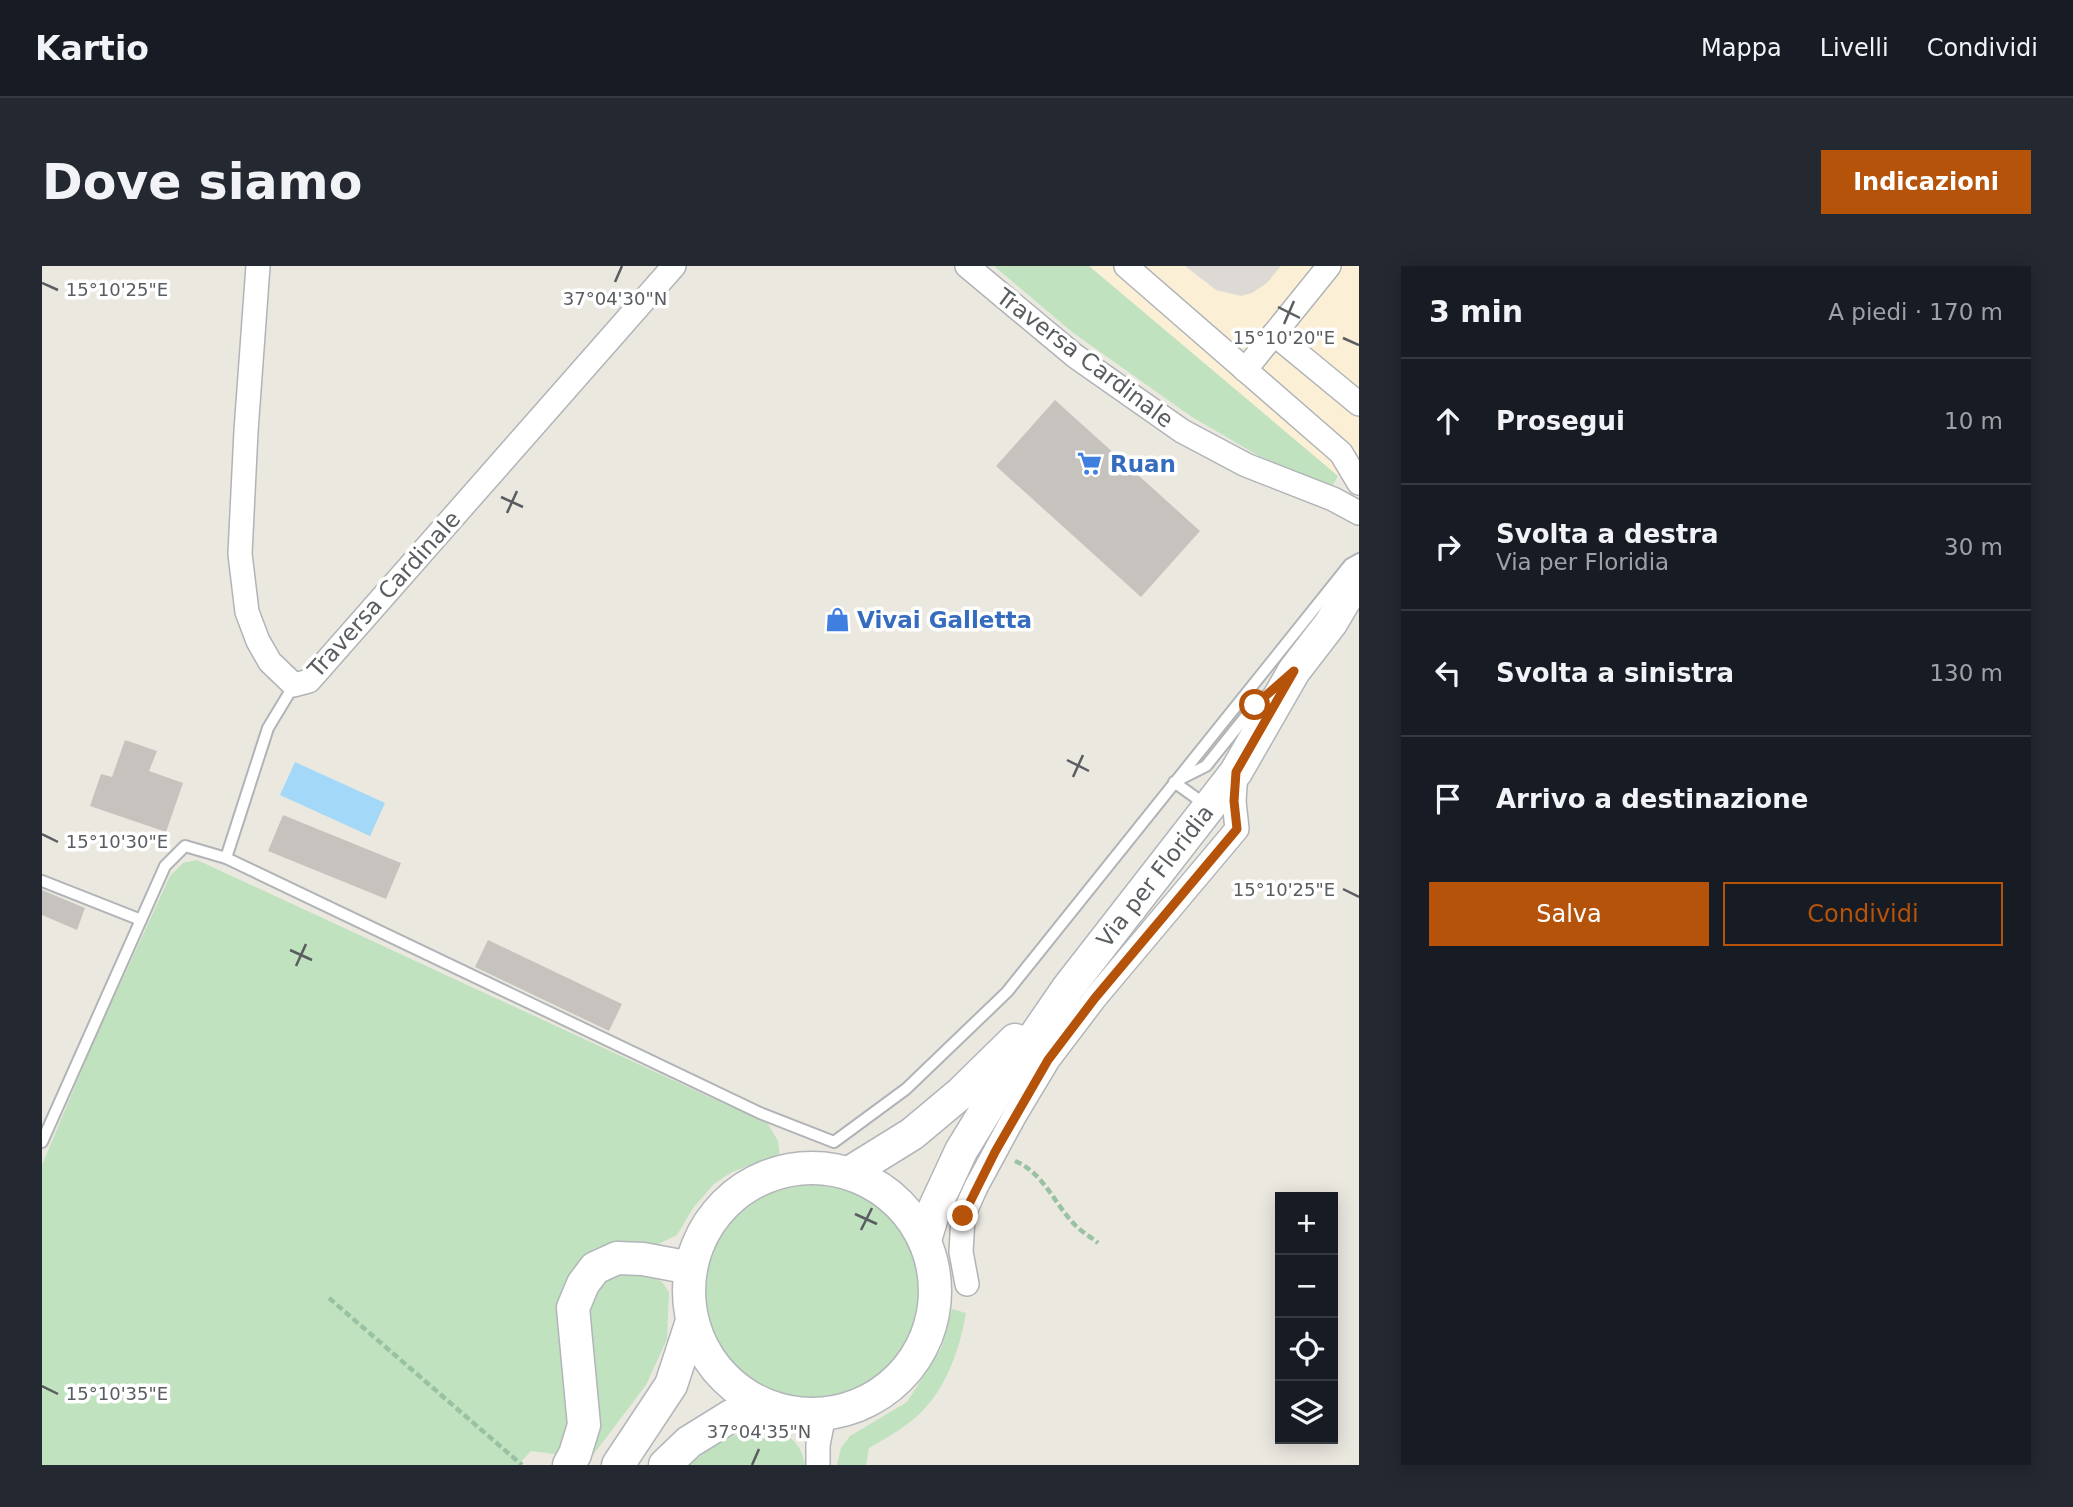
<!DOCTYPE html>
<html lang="it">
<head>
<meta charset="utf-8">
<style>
	:root { --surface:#171b24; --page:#242831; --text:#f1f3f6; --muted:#9ea1a6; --line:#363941; --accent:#b45309 }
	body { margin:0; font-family:"DejaVu Sans",sans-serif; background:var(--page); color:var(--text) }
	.controls { position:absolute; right:21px; bottom:21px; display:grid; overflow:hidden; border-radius:0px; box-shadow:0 4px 18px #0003 }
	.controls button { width:63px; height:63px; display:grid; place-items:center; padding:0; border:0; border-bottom:2px solid var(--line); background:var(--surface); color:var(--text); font:35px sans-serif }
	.stop { position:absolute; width:21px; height:21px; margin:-16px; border:5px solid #b45309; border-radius:50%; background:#fff }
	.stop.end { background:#b45309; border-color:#fff; box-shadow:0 2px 7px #0008 }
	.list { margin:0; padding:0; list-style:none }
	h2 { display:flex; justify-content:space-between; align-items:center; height:91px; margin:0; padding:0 28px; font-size:30px }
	h2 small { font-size:23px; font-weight:400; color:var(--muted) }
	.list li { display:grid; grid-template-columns:46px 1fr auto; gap:21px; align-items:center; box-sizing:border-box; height:126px; padding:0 28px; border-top:2px solid var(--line) }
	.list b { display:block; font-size:26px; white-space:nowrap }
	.list p { margin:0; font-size:23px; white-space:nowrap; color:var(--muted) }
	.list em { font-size:23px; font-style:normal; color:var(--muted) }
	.actions { display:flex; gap:14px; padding:21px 28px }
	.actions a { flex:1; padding:16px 0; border:2px solid var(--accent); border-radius:0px; text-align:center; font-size:24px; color:var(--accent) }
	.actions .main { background:var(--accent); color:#fff }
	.icon { flex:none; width:38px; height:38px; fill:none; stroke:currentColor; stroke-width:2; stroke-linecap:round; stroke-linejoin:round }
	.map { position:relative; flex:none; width:1317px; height:1199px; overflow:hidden; border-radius:0px }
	header { display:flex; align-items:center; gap:42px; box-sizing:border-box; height:98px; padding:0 35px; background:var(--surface); border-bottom:2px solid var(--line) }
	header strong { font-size:33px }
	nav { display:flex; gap:38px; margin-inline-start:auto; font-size:24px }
	.intro { display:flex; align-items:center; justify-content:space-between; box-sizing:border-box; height:168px; padding:0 42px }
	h1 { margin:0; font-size:49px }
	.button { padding:18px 32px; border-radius:0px; background:var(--accent); color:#fff; font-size:24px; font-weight:700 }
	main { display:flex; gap:42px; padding:0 42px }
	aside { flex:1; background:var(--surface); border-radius:0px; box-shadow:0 4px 18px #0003 }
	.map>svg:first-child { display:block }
	.commercial { fill:#fbf0d6 }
	.industrial { fill:#dddad5 }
	.green { fill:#c0e2be }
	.water { fill:#a3d8f9 }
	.building { fill:#c6c3be }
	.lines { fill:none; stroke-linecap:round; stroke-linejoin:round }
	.lane-casing { stroke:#b1b4b7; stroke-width:14 }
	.street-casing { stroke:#b1b4b7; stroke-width:26 }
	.secondary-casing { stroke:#b2b6ba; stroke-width:35 }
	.path { stroke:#98c2a1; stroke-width:4.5; stroke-dasharray:7 3.5; stroke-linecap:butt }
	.lane { stroke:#fff; stroke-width:10 }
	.street { stroke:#fff; stroke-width:23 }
	.secondary { stroke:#fff; stroke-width:32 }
	.route { stroke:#b45309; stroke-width:9 }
	.ticks { fill:none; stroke:#595d60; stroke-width:2.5 }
	.labels { text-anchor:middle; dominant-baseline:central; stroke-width:7; stroke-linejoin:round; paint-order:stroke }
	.street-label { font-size:23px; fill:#595d60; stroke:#fff }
	.shop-label { font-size:23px; font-weight:bold; fill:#366cbe; stroke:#fff; text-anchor:start }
	.ticks-label { font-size:18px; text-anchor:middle; fill:#595d60; stroke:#fff; stroke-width:7; stroke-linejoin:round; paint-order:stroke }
</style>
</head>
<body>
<header>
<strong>Kartio</strong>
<nav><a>Mappa</a><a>Livelli</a><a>Condividi</a></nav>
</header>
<div class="intro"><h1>Dove siamo</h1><a class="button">Indicazioni</a></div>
<main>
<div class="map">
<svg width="1317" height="1199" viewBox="0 0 1317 1199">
	<rect width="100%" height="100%" fill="#ebe8e0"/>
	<path class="commercial" d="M1047,0H1317V226L1296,210Z"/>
	<path class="industrial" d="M1143,0H1239L1225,17L1210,27L1199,30L1174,24Z"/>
	<g class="green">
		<path d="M952,0H1047L1296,210L1290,221L1217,190L1150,151L1030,66Z"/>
		<path d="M155,594L726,858L736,875L738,892L716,896L690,906L672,918L651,942L635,969L612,980L572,977L551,983L536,997L523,1018L518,1043L530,1150L520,1189L489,1185L476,1199H0V899L52,775L128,610L141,597Z"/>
		<circle cx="771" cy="1026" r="107"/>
		<path d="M575,1008H607L620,1016L627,1026L625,1073L604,1119L551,1189L558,1149L545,1046L552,1026L563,1014Z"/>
		<path d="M910,1043L924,1047C917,1087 902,1130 868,1156C855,1166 841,1174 827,1182L824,1199H795L799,1182L808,1170L865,1136L899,1083Z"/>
		<path d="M721,1161C744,1165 759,1175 763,1199H647L675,1177L701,1166Z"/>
	</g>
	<path class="water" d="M253,496L343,537L328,570L238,529Z"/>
	<g class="building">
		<path d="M1013,134L1158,265L1099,331L954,200Z"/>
		<path d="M83,474L115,485L107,505L141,517L124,566L48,540L59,508L70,511Z"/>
		<path d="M241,549L359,597L344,633L226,585Z"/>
		<path d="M0,624L43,642L35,664L0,649Z"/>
		<path d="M446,674L580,738L567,765L433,701Z"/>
	</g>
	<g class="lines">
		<defs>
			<g id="lane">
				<path d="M1138,513L1164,500L1213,439L1226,428"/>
				<path d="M1132,516L1164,539"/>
				<path d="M184,592L226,462L252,419"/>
				<path d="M0,615L99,654"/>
				<path d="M0,876L123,600L143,580L184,592L718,847L792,876L864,823L965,726L1308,298L1317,293"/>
			</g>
			<g id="street">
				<path d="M216,0L204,165L198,288L205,346L216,375L228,396L252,419L267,415L632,0"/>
				<path d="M925,0L1033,90L1140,165L1204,199L1291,233L1317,247"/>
				<path d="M1084,0L1299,187L1317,217"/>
				<path d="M1232,68L1317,138"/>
				<path d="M1203,104L1287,0"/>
				<path d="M925,1018L919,986L921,950L934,921L973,849L1006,794L1053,732L1195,563L1192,535L1194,506"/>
				<path d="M776,1199V1179L782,1149"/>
			</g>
			<g id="secondary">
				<circle cx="770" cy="1025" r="123"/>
				<path d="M807,907L870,868L919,827L973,774"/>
				<path d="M883,974L893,941L919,885L958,821L1026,722L1194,506L1252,405L1289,357L1317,310"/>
				<path d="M527,1199L533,1188L542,1159L531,1042L541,1018L553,1002L575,992L601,993L649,1002"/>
				<path d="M576,1199L629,1119L650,1055"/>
				<path d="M623,1199L647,1176L689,1150L738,1146"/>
			</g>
		</defs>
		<use href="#lane" class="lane-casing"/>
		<use href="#street" class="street-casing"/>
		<use href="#secondary" class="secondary-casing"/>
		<g class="path">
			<path d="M973,895C1002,907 1012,938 1034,960C1040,966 1049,971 1056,977"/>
			<path d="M287,1032L480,1199"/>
		</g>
		<use href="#lane" class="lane"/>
		<use href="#street" class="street"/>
		<use href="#secondary" class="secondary"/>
	</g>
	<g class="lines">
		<path class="route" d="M921,950L953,886L1006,794L1053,732L1195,563L1192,535L1194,506L1252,405L1213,439"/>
	</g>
	<path class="ticks" d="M573,16L580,0M0,17L16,24M1236,41L1258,52M1242,58L1252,35M1301,72L1317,79M459,231L481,241M465,247L475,225M1025,494L1047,505M1031,511L1041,489M0,568L16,576M1301,623L1317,631M248,684L270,694M254,700L264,678M813,948L835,958M819,964L830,942M0,1120L16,1128M710,1199L717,1183"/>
	<defs>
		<symbol id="supermarket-bare" viewBox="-9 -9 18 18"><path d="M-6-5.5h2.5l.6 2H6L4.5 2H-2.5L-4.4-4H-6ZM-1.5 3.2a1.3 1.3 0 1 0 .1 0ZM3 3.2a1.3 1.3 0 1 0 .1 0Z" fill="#3f7fe0" stroke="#fff" stroke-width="2.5" paint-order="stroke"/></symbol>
		<symbol id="shop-bare" viewBox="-9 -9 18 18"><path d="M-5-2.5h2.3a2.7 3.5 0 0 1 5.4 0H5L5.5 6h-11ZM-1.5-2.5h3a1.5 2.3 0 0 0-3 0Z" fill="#3f7fe0" stroke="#fff" stroke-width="2.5" paint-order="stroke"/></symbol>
	</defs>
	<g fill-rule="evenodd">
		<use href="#supermarket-bare" x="1030" y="180" width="35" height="35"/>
		<use href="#shop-bare" x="778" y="336" width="35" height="35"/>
	</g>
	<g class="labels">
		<g class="street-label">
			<text transform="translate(1043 92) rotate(37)">Traversa Cardinale</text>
			<text transform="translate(342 328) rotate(-48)">Traversa Cardinale</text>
			<text transform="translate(1113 610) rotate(-52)">Via per Floridia</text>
		</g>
		<g class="shop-label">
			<text x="1068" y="198">Ruan</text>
			<text x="815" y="354">Vivai Galletta</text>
		</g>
	</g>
	<g class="ticks-label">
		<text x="75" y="30">15°10'25"E</text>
		<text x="573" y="39">37°04'30"N</text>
		<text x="1242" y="78">15°10'20"E</text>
		<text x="75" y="582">15°10'30"E</text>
		<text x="1242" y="630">15°10'25"E</text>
		<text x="75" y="1134">15°10'35"E</text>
		<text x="717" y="1172">37°04'35"N</text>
	</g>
</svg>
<div class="controls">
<button>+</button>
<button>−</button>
<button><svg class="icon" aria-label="locate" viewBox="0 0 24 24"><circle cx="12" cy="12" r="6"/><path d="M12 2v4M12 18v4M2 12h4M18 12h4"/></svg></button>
<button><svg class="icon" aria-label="layers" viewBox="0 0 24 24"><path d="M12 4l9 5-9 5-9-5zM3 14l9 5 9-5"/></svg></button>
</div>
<div class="stop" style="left:1213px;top:439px"></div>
<div class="stop end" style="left:921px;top:950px"></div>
</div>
<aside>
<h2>3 min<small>A piedi · 170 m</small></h2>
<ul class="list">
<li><svg class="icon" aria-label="ahead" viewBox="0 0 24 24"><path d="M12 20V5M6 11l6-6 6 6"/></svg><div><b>Prosegui</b></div><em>10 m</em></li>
<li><svg class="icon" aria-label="right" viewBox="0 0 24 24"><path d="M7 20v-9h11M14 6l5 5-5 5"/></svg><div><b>Svolta a destra</b><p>Via per Floridia</p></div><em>30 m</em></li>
<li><svg class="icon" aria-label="left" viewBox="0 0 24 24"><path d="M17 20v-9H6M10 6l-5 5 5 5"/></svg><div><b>Svolta a sinistra</b></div><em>130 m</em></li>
<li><svg class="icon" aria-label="arrive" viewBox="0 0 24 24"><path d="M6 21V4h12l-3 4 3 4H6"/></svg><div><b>Arrivo a destinazione</b></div></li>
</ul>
<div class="actions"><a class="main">Salva</a><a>Condividi</a></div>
</aside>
</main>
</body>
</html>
